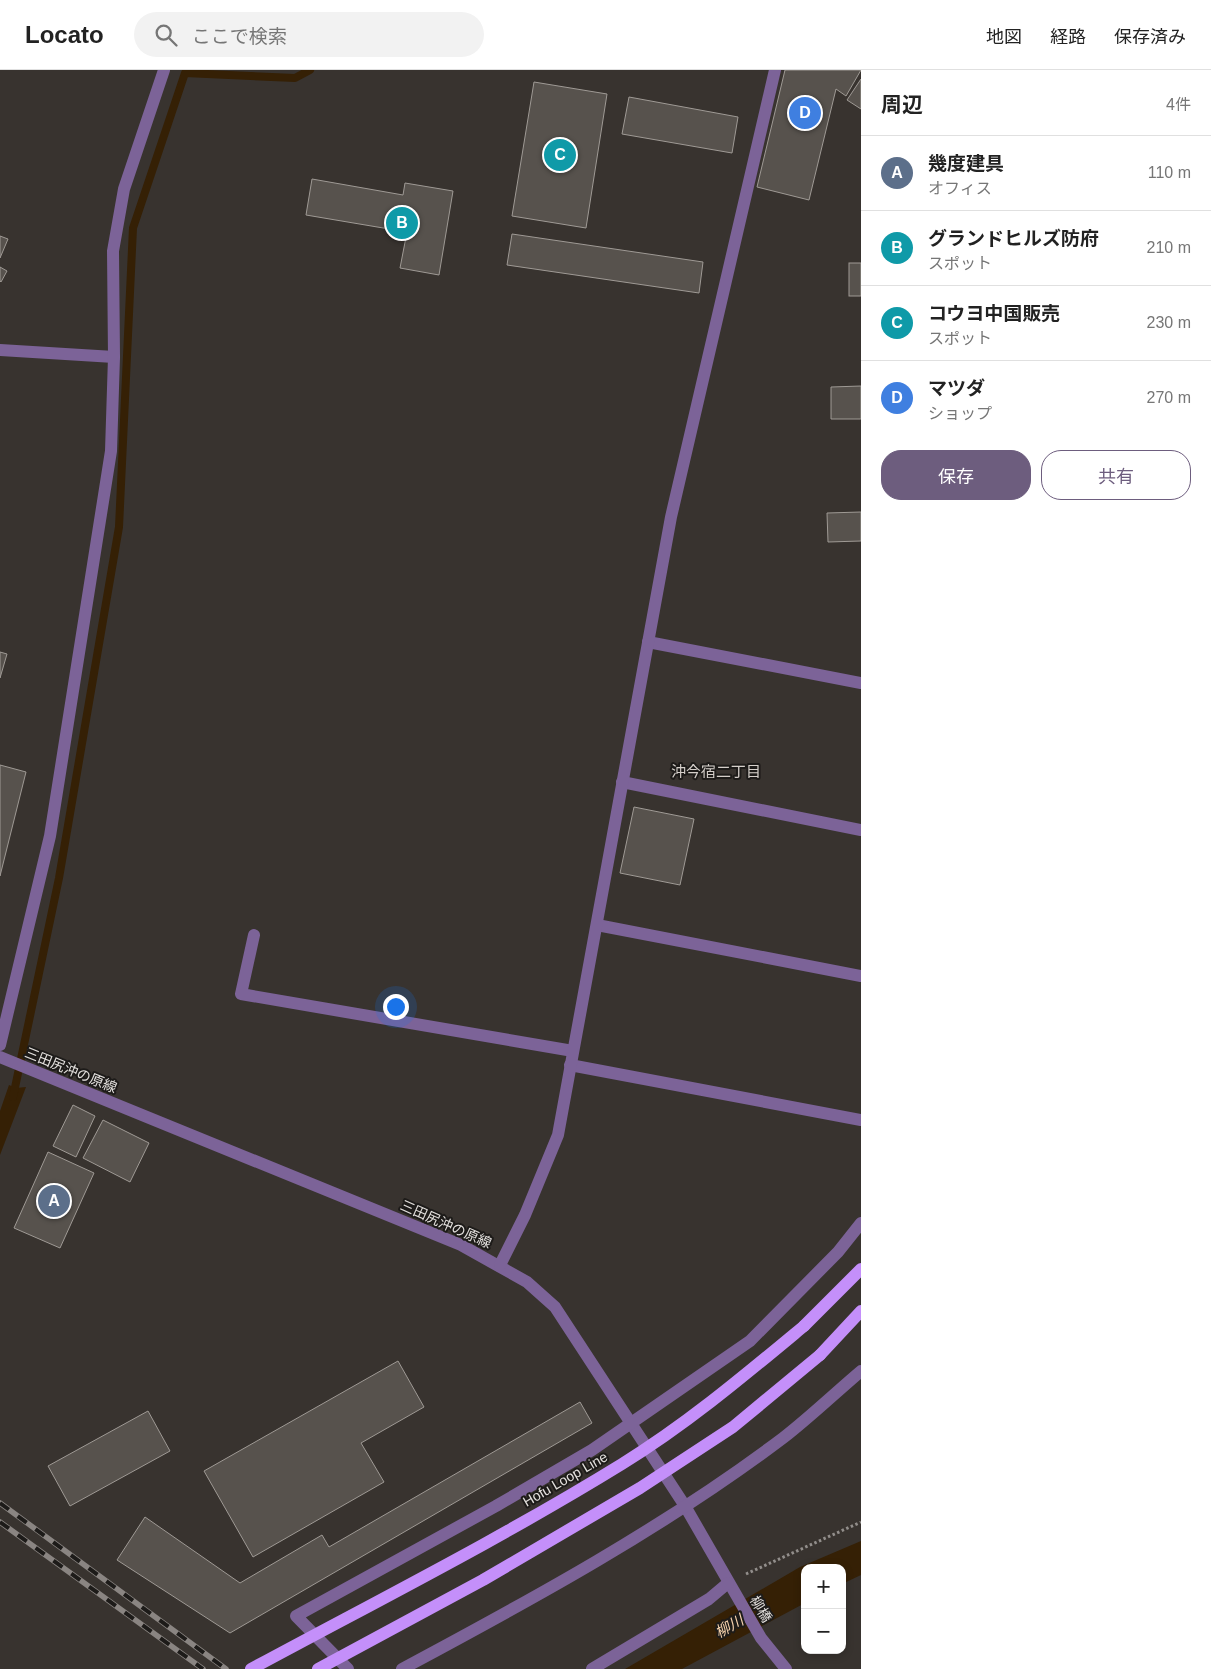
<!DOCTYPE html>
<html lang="ja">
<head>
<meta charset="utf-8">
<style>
	:root { --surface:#fff; --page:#f2f2f2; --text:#222; --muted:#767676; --line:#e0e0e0; --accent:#6d5d7e }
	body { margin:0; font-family:Helvetica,"Noto Sans JP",sans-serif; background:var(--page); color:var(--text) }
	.controls { position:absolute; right:15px; bottom:15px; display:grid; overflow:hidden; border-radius:10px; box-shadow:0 2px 8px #0003 }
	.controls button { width:45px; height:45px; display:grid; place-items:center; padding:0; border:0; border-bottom:1px solid var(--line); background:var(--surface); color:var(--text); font:25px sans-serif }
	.you { position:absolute; left:395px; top:936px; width:18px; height:18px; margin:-12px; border:4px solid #fff; border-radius:50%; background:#1a73e8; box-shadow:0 0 0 8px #1a73e833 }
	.badge { display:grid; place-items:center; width:32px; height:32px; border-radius:50%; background:var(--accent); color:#fff; font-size:16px; font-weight:700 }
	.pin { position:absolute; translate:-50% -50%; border:2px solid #fff; box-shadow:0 1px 5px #0006 }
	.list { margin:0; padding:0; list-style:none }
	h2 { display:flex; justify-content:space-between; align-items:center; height:65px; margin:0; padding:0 20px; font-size:21px }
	h2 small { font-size:16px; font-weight:400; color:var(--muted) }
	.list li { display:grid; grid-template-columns:32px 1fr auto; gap:15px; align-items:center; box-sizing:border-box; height:75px; padding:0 20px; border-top:1px solid var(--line) }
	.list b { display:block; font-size:19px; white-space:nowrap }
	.list p { margin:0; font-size:16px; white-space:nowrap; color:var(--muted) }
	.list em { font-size:16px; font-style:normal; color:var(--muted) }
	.actions { display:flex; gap:10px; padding:15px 20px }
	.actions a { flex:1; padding:11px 0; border:1px solid var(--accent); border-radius:20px; text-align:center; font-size:18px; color:var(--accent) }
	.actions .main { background:var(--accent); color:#fff }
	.icon { flex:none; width:28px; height:28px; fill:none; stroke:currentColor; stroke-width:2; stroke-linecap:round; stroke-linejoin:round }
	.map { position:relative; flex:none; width:861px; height:1599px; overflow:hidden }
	header { display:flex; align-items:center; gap:30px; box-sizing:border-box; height:70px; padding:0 25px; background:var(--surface); border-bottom:1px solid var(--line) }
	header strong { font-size:24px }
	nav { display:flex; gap:28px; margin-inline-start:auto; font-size:18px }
	.search { width:350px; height:45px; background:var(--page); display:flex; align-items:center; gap:12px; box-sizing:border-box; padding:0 18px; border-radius:28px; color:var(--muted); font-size:19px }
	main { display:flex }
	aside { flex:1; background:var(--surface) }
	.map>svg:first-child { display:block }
	.water { fill:#352005 }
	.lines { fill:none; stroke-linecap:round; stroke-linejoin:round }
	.stream { stroke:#352005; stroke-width:8 }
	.building { fill:#57524d; stroke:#9f9a95 }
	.path { stroke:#928e8b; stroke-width:3; stroke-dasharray:2.5 2.5; stroke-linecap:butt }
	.minor { stroke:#7c6398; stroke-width:12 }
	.primary { stroke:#c48ffa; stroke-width:12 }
	.rail-casing { stroke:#8a8582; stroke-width:5.5 }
	.rail { stroke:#1d1b19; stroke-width:4; stroke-dasharray:11; stroke-linecap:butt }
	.primary-bridge { stroke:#c48ffa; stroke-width:12 }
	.labels { text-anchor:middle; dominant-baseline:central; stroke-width:4; stroke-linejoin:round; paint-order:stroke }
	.street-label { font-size:14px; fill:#e4e1de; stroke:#1d1b19 }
	.neighbourhood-label { font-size:15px; fill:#d5cfca; stroke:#1d1b19 }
	.water-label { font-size:15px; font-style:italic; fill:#f7d3ae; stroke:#1d1b19 }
</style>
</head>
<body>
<header>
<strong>Locato</strong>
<div class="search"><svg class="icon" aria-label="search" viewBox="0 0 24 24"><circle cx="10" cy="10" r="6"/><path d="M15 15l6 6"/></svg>ここで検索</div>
<nav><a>地図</a><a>経路</a><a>保存済み</a></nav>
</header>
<main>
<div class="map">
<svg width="861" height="1599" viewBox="0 0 861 1599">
	<rect width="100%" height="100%" fill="#38332f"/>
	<g class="water">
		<path d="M9,1015L16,1018L26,1017L0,1085V1041Z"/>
		<path d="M861,1471V1505L842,1514V1498H805V1533L682,1599H625L800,1497Z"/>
	</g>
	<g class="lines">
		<path class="stream" d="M13,1027L59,808L119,457L133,158L185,3L295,8L310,0"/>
	</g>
	<g class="building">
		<path d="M785,0H861L846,26L836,19L809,130L757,117Z"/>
		<path d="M861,9V39L847,30Z"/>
		<path d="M534,12L607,24L586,158L512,146Z"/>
		<path d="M629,27L738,47L732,83L622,64Z"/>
		<path d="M312,109L403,125L405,113L453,121L439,205L400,198L407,162L306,145Z"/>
		<path d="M512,164L703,192L699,223L507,195Z"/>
		<path d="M0,166L8,169L0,188Z"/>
		<rect x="849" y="193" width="12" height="33"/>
		<path d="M0,197L7,201L1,212L0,211Z"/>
		<path d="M861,316V349H831V317Z"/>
		<path d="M861,442V471L828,472L827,443Z"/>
		<path d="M0,582L7,584L0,608Z"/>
		<path d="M0,695L26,702L0,806Z"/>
		<path d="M634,737L694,749L680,815L620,803Z"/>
		<path d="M73,1035L95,1046L76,1087L53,1076Z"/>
		<path d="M103,1050L149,1073L130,1112L83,1088Z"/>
		<path d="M48,1082L94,1103L60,1178L14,1158Z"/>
		<path d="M398,1291L424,1337L361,1373L384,1412L253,1487L204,1401Z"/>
		<path d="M580,1332L592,1353L230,1563L117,1490L145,1447L240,1513L322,1465L329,1477Z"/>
		<path d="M148,1341L170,1381L70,1436L48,1396Z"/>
	</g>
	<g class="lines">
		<path class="path" d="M746,1504L861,1452"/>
		<g class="minor">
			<path d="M0,280L114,287"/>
			<path d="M648,572L861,613"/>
			<path d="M622,712L861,760"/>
			<path d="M597,855L861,906"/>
			<path d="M254,865L241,924L573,981"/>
			<path d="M0,975L50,766L111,381L114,287L113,181L124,119L164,0"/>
			<path d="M0,987L461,1175L527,1212L555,1237L685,1436L761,1568L786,1599"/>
			<path d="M570,995L861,1050"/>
			<path d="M500,1195L525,1145L558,1065L671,447L775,0"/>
			<path d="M348,1599L296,1546L496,1436L592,1380L750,1271L838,1182L861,1153"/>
			<path d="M402,1599C533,1529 665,1457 783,1368C810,1347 835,1323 861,1301"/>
			<path d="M592,1599L709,1529L728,1513"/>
		</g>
		<g class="primary">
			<path d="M804,1256L861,1199"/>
			<path d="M820,1285L861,1241"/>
		</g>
		<defs>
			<g id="rail">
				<path d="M0,1433L226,1599"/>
				<path d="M0,1452L203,1599"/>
			</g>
		</defs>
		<use href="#rail" class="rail-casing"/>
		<use href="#rail" class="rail"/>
		<g class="primary-bridge">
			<path d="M251,1599C375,1532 502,1468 622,1394C687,1354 745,1305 804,1256"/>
			<path d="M318,1599L483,1510L640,1418L733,1357L820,1285"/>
		</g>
	</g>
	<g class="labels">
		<g class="street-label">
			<text transform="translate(71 1000) rotate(22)">三田尻沖の原線</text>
			<text transform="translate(446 1154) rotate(24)">三田尻沖の原線</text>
			<text transform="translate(565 1409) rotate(-30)">Hofu Loop Line</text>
			<text transform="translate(761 1539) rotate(59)">柳橋</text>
		</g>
		<g class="neighbourhood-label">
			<text x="716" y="701">沖今宿二丁目</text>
		</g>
		<g class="water-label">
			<text transform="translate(729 1556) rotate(-30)">柳川</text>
		</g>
	</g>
</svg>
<div class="controls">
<button>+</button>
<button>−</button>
</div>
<div class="you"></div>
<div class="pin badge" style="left:54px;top:1131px;background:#5c6f8a">A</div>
<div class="pin badge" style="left:402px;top:153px;background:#0f9aa8">B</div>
<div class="pin badge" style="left:560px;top:85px;background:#0f9aa8">C</div>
<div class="pin badge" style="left:805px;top:43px;background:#3f7fe0">D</div>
</div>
<aside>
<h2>周辺<small>4件</small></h2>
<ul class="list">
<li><span class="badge" style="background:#5c6f8a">A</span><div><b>幾度建具</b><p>オフィス</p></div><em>110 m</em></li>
<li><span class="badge" style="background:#0f9aa8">B</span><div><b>グランドヒルズ防府</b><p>スポット</p></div><em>210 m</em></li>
<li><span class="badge" style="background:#0f9aa8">C</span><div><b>コウヨ中国販売</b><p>スポット</p></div><em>230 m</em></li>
<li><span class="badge" style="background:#3f7fe0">D</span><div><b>マツダ</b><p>ショップ</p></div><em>270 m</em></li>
</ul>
<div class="actions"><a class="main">保存</a><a>共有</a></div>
</aside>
</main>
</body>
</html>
